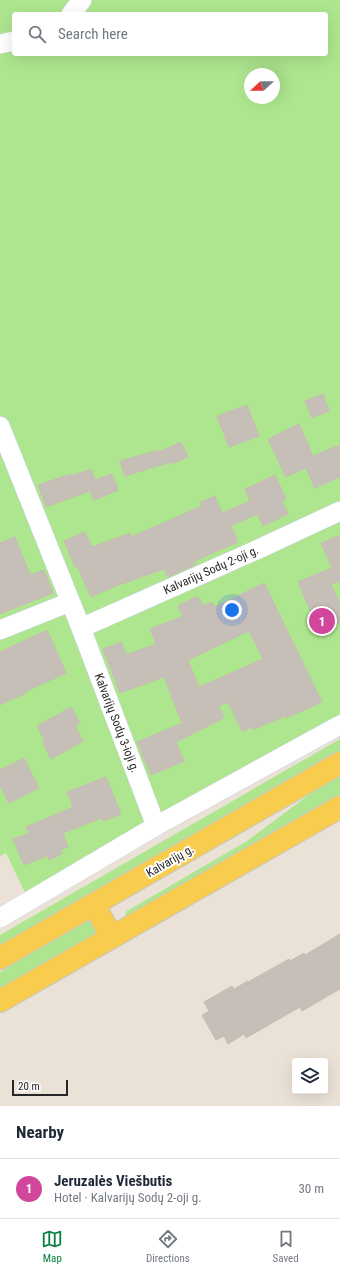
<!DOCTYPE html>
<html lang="en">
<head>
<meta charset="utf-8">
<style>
	:root { --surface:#fff; --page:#f6f6f7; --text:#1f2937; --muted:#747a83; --line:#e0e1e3; --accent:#0b8043 }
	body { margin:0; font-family:"Roboto Condensed",sans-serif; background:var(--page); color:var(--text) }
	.controls { position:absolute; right:12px; bottom:12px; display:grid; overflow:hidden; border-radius:4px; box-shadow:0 4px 16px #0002 }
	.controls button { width:36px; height:36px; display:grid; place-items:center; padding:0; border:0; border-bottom:1px solid var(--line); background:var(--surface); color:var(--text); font:20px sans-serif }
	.compass { position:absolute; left:244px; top:68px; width:36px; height:36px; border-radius:50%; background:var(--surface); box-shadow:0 4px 16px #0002; rotate:249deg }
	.scale { position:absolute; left:12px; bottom:10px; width:56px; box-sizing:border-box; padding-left:4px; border:2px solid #272727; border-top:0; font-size:11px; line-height:14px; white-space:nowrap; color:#272727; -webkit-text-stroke:3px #fff; paint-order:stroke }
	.you { position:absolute; left:232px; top:610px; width:14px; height:14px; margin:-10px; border:3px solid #fff; border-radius:50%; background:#1a73e8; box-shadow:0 0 0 6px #1a73e833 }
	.badge { display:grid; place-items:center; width:26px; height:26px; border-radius:50%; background:var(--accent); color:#fff; font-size:13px; font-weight:700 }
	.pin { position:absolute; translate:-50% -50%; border:2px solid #fff; box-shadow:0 1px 4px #0006 }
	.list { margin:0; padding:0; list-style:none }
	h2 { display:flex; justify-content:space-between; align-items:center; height:52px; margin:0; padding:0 16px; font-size:17px }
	h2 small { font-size:13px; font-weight:400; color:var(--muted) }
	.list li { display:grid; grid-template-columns:26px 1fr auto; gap:12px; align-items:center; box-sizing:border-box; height:60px; padding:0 16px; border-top:1px solid var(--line) }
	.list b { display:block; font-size:15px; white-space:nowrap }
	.list p { margin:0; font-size:13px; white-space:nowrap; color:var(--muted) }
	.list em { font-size:13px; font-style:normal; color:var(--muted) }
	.icon { flex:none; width:22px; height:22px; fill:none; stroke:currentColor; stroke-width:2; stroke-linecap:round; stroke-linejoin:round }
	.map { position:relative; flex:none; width:340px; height:1106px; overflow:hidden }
	.search { position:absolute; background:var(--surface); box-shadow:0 4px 16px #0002; left:12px; right:12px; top:12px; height:44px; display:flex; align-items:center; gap:10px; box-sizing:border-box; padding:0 14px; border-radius:4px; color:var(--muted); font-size:15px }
	.sheet { height:112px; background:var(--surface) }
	nav { display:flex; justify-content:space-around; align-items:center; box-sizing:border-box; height:56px; border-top:1px solid var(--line); background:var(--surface); font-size:11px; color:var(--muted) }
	nav a { display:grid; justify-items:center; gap:2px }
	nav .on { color:var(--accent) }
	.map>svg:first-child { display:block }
	.green { fill:#aee68f; fill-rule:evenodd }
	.building { fill:#c6bfb7; stroke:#c6beb1; fill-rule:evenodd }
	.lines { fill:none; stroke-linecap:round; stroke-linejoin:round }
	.minor-casing { stroke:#ccd1e1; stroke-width:20 }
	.major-casing { stroke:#c7c7c7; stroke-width:24 }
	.minor { stroke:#fff; stroke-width:19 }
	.major { stroke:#f8cd4e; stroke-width:22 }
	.labels { text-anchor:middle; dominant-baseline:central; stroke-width:4; stroke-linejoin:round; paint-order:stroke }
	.street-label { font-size:12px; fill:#272727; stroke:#fff }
</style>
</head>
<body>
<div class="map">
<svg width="340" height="1106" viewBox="0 0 340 1106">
	<rect width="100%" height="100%" fill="#ebe2d7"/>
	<g class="green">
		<path d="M0,0H340V714L241,769L27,897L6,853L0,856ZM14,14H326V54H14ZM250,74H274V98H250Z"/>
		<path d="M340,739V751L0,947V935Z"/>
		<path d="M340,776V794L128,916L125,914L127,911L247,841L310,794Z"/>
		<path d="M89,920H92L100,929L97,934L0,990V972Z"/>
	</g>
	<g class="building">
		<path d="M323,394L329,411L312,418L305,401Z"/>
		<path d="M247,405L259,436L229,447L217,416Z"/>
		<path d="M299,424L313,456L340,445V477L315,488L306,468L286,477L268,439Z"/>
		<path d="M181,442L188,457L172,464L171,462L125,476L120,461L159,450V452Z"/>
		<path d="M91,469L95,480L112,474L118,490L94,500L90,491L46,507L38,485L71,474L72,476Z"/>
		<path d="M275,475L286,499L282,501L288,514L263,526L257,514L231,526L238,542L195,561L196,564L168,577L164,569L116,586L91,597L77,566L75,567L64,541L85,532L92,547L130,533L131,537L202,506L200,502L215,496L222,513L250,501L245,489Z"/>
		<path d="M340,535V586L338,581L331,584L340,603V622L319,631L298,582L332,568L321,543Z"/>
		<path d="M15,537L30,575L44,570L53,593L0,614V543Z"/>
		<path d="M264,583L322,702L286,718L285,716L253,730L252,727L242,731L228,702L198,716L219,707L224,718L176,742L184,761L151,775L137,742L182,723L164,677L120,693L103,649L122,642L126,655L156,644L150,629L183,616L178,606L198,596L203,606L212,602L215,607ZM249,631L263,659L199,687L188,660Z"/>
		<path d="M47,630L66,673L25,692L26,693L0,705V652Z"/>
		<path d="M71,707L80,723L75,726L83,741L51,759L43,743L45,742L37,726Z"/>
		<path d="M24,758L39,788L9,803L0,786V770Z"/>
		<path d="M106,777L121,814L103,821L102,818L63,833L68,847L60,850L62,854L49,860L47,856L24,865L13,839L29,833L26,827L73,807L67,792Z"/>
		<path d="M340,934V989L302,1011L300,1007L246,1038L244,1034L228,1044L224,1036L216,1040L202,1015L209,1011L204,1002L232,986L234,989L248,981V982L289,959L290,961L304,953L305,955Z"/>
	</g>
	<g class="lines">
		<defs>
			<g id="minor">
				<path d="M71,14L82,0"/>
				<path d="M0,44L14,41"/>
				<path d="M0,426L81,628L156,826L340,725"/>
				<path d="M81,628L263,547L340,511"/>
				<path d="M0,630L70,602"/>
				<path d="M0,918L156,826"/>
			</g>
			<g id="major">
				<path d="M94,905L112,937"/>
				<path d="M0,958L340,763"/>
				<path d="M0,1001L340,807"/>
			</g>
		</defs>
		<use href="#minor" class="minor-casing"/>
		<use href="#major" class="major-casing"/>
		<use href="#minor" class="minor"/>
		<use href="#major" class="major"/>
	</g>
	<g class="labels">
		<g class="street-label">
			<text transform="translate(211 570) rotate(-24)">Kalvarijų Sodų 2-oji g.</text>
			<text transform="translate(117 723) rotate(69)">Kalvarijų Sodų 3-ioji g.</text>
			<text transform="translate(170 861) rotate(-30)">Kalvarijų g.</text>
		</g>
	</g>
</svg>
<div class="controls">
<button><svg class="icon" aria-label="layers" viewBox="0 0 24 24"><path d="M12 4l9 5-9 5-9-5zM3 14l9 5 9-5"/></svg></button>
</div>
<svg class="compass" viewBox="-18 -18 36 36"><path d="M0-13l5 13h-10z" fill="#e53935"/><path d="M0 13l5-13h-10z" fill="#747a83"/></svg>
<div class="scale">20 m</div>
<div class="you"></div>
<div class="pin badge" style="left:322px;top:621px;background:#d1479c">1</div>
<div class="search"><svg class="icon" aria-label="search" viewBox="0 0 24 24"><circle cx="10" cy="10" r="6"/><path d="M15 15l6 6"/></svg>Search here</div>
</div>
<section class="sheet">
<h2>Nearby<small></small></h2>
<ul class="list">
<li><span class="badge" style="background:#d1479c">1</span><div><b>Jeruzalės Viešbutis</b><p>Hotel · Kalvarijų Sodų 2-oji g.</p></div><em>30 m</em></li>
</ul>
</section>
<nav>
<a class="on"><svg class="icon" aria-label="map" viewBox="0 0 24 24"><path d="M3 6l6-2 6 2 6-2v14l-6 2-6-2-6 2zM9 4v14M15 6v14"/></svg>Map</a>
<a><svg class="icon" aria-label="directions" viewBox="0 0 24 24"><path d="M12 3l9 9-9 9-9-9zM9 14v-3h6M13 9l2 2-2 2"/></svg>Directions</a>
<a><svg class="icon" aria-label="saved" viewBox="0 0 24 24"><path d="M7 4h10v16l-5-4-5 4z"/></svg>Saved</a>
</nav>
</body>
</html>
